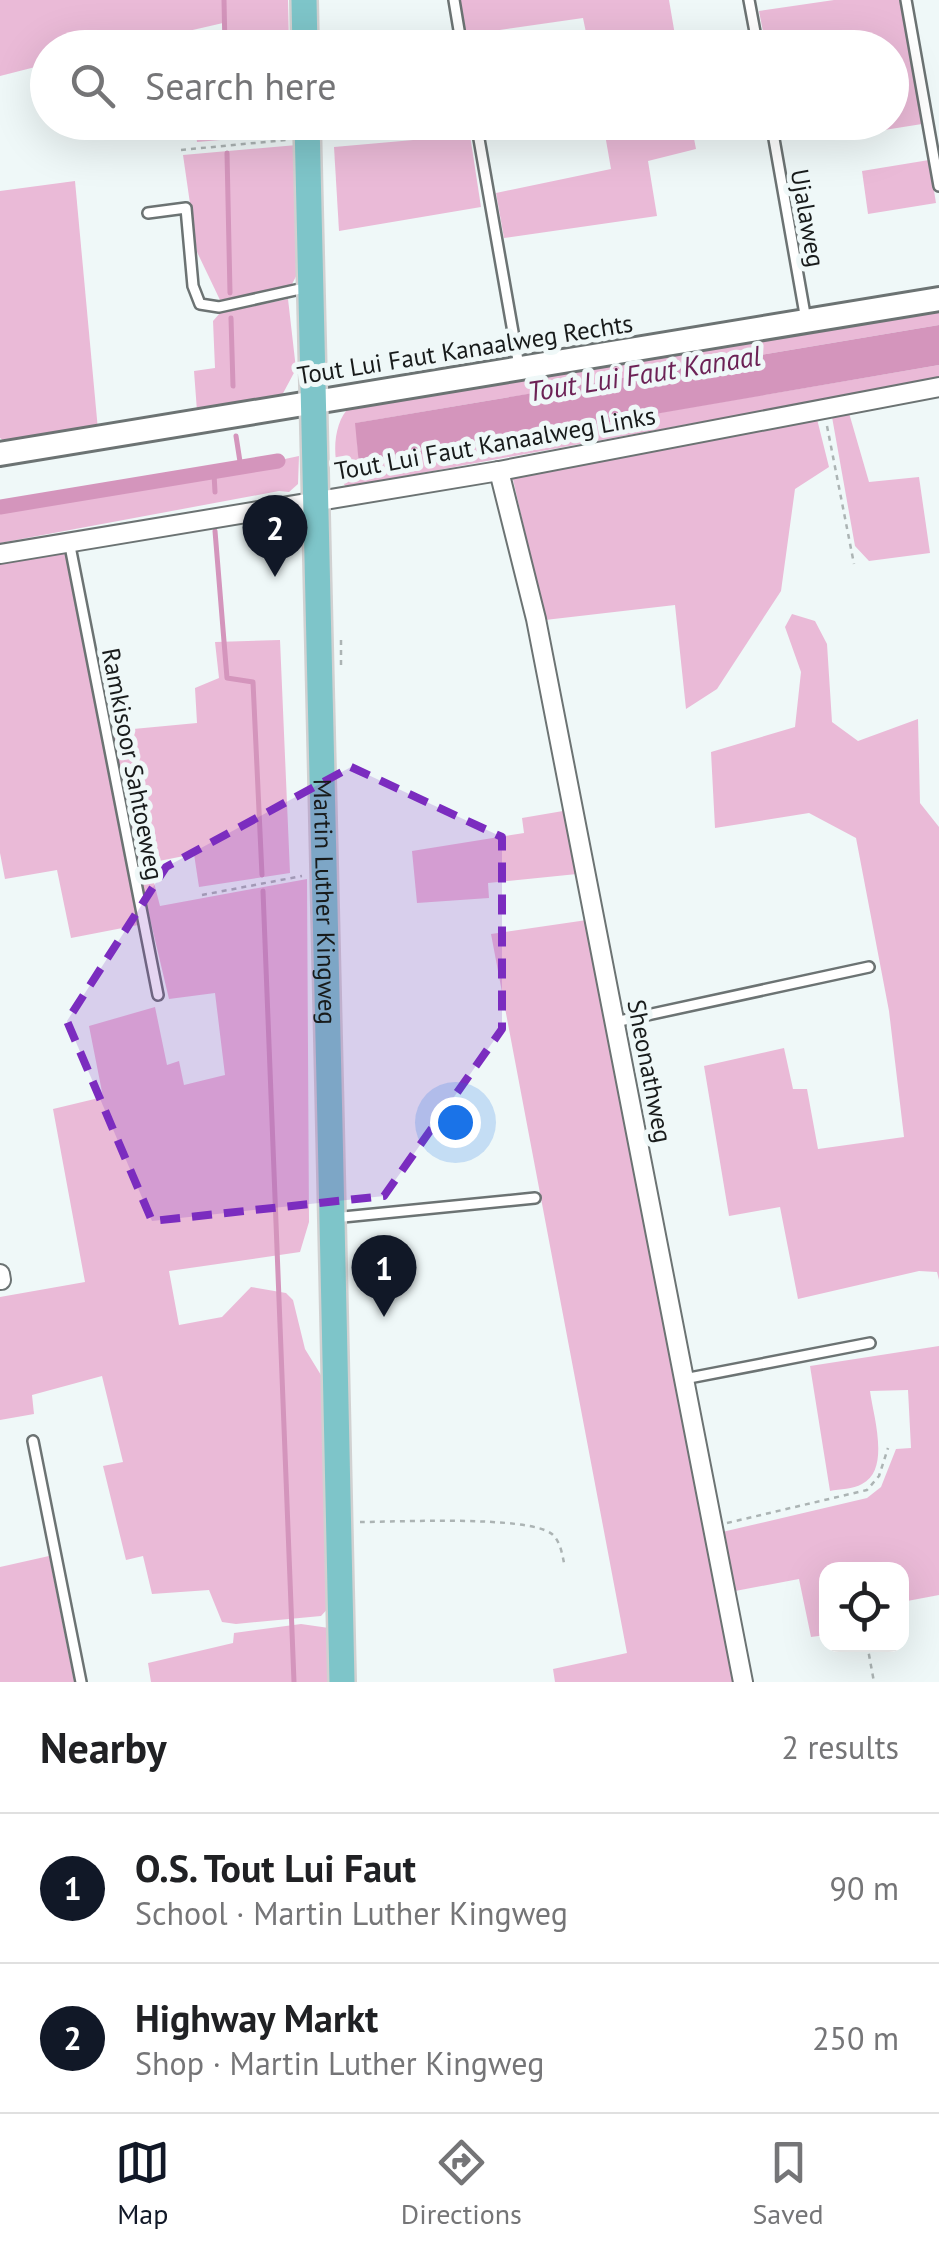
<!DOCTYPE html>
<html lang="en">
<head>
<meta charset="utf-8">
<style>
	:root { --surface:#fff; --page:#f6f6f6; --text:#202124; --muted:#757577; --line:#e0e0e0; --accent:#111827 }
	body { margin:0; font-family:"PT Sans",sans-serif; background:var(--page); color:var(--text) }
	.controls { position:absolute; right:30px; bottom:30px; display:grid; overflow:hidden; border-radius:20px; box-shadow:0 10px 40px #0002 }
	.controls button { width:90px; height:90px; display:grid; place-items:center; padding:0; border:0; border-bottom:2px solid var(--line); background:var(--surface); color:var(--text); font:50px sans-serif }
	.you { position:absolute; left:455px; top:1122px; width:35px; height:35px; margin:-25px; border:8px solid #fff; border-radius:50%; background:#1a73e8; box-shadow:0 0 0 15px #1a73e833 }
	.badge { display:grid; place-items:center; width:65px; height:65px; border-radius:50%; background:var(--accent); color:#fff; font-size:32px; font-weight:700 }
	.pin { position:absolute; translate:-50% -82px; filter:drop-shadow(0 2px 5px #0008) }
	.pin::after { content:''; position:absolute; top:52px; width:35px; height:30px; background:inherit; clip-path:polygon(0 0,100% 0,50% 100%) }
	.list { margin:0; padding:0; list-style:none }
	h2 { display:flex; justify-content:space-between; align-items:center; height:130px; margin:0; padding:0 40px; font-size:42px }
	h2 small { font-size:32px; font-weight:400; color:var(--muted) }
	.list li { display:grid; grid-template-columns:65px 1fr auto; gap:30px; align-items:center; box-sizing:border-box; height:150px; padding:0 40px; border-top:2px solid var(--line) }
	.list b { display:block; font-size:38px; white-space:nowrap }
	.list p { margin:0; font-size:32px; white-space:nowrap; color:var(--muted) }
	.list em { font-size:32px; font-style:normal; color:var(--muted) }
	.icon { flex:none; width:55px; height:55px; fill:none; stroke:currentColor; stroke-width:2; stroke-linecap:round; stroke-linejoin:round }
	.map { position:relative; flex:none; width:939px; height:1682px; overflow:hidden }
	.search { position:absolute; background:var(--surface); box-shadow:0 10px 40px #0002; left:30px; right:30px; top:30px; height:110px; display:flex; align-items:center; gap:25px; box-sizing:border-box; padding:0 35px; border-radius:55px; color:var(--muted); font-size:38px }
	.sheet { height:430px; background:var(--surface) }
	nav { display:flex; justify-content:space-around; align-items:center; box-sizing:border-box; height:140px; border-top:2px solid var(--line); background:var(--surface); font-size:28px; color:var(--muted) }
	nav a { display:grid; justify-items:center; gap:5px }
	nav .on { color:var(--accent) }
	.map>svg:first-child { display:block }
	.green { fill:#eabad7 }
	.water { fill:#d495bc }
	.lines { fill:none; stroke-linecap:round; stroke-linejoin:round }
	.stream { stroke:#d495bc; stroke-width:5 }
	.canal { stroke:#d495bc; stroke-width:15 }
	.lane-casing { stroke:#6c7373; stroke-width:14 }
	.street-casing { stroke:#6c7373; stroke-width:22 }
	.secondary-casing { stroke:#6c7373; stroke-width:28 }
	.primary-casing { stroke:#d1d1d1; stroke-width:30 }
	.path { stroke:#acb4b4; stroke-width:2.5; stroke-dasharray:5 5; stroke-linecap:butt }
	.lane { stroke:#fff; stroke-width:9 }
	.street { stroke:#fff; stroke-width:18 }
	.secondary { stroke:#fff; stroke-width:22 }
	.primary { stroke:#7ec5c9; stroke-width:25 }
	.marked { fill:#7b2cbf; fill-opacity:0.2; stroke:#7b2cbf; stroke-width:8; stroke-dasharray:20 12; stroke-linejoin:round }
	.labels { text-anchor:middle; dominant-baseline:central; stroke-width:10; stroke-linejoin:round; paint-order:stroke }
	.street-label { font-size:25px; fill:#181b1b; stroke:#eff8f8 }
	.water-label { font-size:28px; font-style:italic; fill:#6c2256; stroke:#eff8f8 }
</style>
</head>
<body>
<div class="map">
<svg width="939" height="1682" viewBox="0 0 939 1682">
	<rect width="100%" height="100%" fill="#eff8f8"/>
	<g class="green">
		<path d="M0,0H288L289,47H225L223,23L119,47L48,48L47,64L0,76Z"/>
		<path d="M460,0H669L677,47H589L583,18L465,35Z"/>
		<path d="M834,0H900L922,124L853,135L850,123L892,122V48L836,47L834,40L766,47L759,11Z"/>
		<path d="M195,123H293V134L197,142Z"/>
		<path d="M603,123H691L696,149L648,161L657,216L504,238L496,193L611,169Z"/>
		<path d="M470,135L481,207L339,231L334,147Z"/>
		<path d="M297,145L304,261L291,286L220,300L197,252L183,155Z"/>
		<path d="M929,160L936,203L868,214L862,171Z"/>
		<path d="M75,181L98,430L4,441L0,438V191Z"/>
		<path d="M288,299L296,369L280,399L197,411L194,371L215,368L213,321L220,313Z"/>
		<path d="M939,307V325L356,423L359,464L939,365V378L346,487C331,469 331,423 350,407Z"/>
		<path d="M849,413L869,482L919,477L930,553L869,561L855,546L832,417Z"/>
		<path d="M817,419L829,467L795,489L781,591L717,689L686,709L675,605L545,620L512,475Z"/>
		<path d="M299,456L298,484L289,492L279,491L0,543V507L214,474Z"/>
		<path d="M64,548L138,925L71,938L57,870L5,879L0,853V560Z"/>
		<path d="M792,614L815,621L827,644L832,722L858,741L918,719L920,803L939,827V1280L937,1272L919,1271L798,1299L780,1207L729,1216L704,1066L784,1048L793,1089H807L818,1149L904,1137L889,1011L856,838L809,813L715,828L711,752L795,727L801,672L785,627Z"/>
		<path d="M280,640L290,873L199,887L194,854L149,863L160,906L307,879L309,1222L300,1252L169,1271L179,1325L222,1317L251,1287L286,1293L293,1300L305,1349L324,1380L331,1605L321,1616L236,1624L222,1622L209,1590L152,1594L143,1556L126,1560L103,1466L123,1462L102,1376L32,1395L34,1414L0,1420V1297L85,1282L53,1109L103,1097L89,1026L155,1007L167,1065L179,1061L184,1085L225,1075L215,993L169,999L137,864L112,731L197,723L195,688L219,678L215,642Z"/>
		<path d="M563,811L577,874L488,883L489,898L417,903L412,851L524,833L522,818Z"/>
		<path d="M587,920L734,1682H555L553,1669L627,1653L491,934Z"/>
		<path d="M939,1346V1595L902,1602V1570H826V1635L811,1637L799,1579L730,1592L718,1533L867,1498L881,1487L896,1449L911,1448L908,1390L870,1391C873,1415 891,1470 862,1484C853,1489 840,1489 830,1491L810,1366Z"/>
		<path d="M49,1556L74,1682H0V1567Z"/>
		<path d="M301,1624L329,1628L330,1682H151L148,1663L233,1643L234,1633Z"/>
	</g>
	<path class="water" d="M939,325V365L359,465L355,423Z"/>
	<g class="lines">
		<g class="stream">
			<path d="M224,0L225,48"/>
			<path d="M226,122L227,137"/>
			<path d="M227,153L230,293"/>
			<path d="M231,318L233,386"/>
			<path d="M236,436L241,468"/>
			<path d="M214,474L215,492"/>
			<path d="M215,531L227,678L253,682L262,875"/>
			<path d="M263,891L294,1682"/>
		</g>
		<path class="canal" d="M0,507L278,461"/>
		<defs>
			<g id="lane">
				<path d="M454,0L462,48"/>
				<path d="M749,0L758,48"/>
				<path d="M906,0L939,186"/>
				<path d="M476,122L519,366"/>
				<path d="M771,122L806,320"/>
				<path d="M148,213L186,208L193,286L200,304L219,307L309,287"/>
				<path d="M69,541L158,995"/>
				<path d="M615,1022L869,967"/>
				<path d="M333,1218L535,1198"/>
				<path d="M684,1379L870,1343"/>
				<path d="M33,1441L81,1682"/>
			</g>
			<g id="street">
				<path d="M499,471L536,619L743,1682"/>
				<path d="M0,554L499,471L939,387"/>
				<path d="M0,1274L1,1280"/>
			</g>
			<path id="secondary" d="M0,454L939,299"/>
			<g id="primary">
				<path d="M304,0L305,48"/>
				<path id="s1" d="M307,122C321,642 330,1162 342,1682"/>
			</g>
		</defs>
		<use href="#lane" class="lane-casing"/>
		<use href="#street" class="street-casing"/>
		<use href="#secondary" class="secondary-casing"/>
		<use href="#primary" class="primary-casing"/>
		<g class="path">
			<path d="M181,150L286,140"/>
			<path d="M827,426L854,564"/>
			<path d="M341,665V639"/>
			<path d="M202,895L302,876"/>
			<path d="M360,1522C396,1522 528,1515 552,1534C560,1541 562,1553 564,1563"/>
			<path d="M727,1523L867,1490L879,1476L888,1448"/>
			<path d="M867,1644L874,1682"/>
		</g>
		<use href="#lane" class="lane"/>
		<use href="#street" class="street"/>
		<use href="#secondary" class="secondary"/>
		<use href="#primary" class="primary"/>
	</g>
	<path class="marked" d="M351,767L502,837V1029L384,1196L152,1221L67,1021L166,867Z"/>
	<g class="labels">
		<g class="street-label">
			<text transform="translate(808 218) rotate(80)">Ujalaweg</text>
			<text transform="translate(465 349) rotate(-9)">Tout Lui Faut Kanaalweg Rechts</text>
			<text transform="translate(495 443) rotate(-10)">Tout Lui Faut Kanaalweg Links</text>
			<text transform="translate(133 764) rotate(79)">Ramkisoor Sahtoeweg</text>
			<text stroke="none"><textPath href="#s1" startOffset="780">Martin Luther Kingweg</textPath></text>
			<text transform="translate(650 1071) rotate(79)">Sheonathweg</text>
		</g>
		<g class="water-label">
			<text transform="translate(644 373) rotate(-9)">Tout Lui Faut Kanaal</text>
		</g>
	</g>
</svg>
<div class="controls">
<button><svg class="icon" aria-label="locate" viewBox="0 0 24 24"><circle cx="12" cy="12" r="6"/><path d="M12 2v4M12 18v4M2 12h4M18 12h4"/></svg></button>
</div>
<div class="you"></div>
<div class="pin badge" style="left:384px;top:1317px">1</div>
<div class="pin badge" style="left:275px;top:577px">2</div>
<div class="search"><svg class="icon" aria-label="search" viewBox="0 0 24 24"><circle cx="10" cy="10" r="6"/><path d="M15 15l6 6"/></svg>Search here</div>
</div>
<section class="sheet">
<h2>Nearby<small>2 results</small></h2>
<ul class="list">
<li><span class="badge">1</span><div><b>O.S. Tout Lui Faut</b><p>School · Martin Luther Kingweg</p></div><em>90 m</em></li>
<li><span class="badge">2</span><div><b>Highway Markt</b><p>Shop · Martin Luther Kingweg</p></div><em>250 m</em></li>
</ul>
</section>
<nav>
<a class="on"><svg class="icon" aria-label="map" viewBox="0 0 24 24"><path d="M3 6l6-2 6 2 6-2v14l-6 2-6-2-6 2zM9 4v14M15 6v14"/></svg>Map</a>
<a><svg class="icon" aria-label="directions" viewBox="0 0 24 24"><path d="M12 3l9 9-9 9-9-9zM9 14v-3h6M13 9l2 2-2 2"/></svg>Directions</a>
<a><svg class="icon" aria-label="saved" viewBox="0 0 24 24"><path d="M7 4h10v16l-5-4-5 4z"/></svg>Saved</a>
</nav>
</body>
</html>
